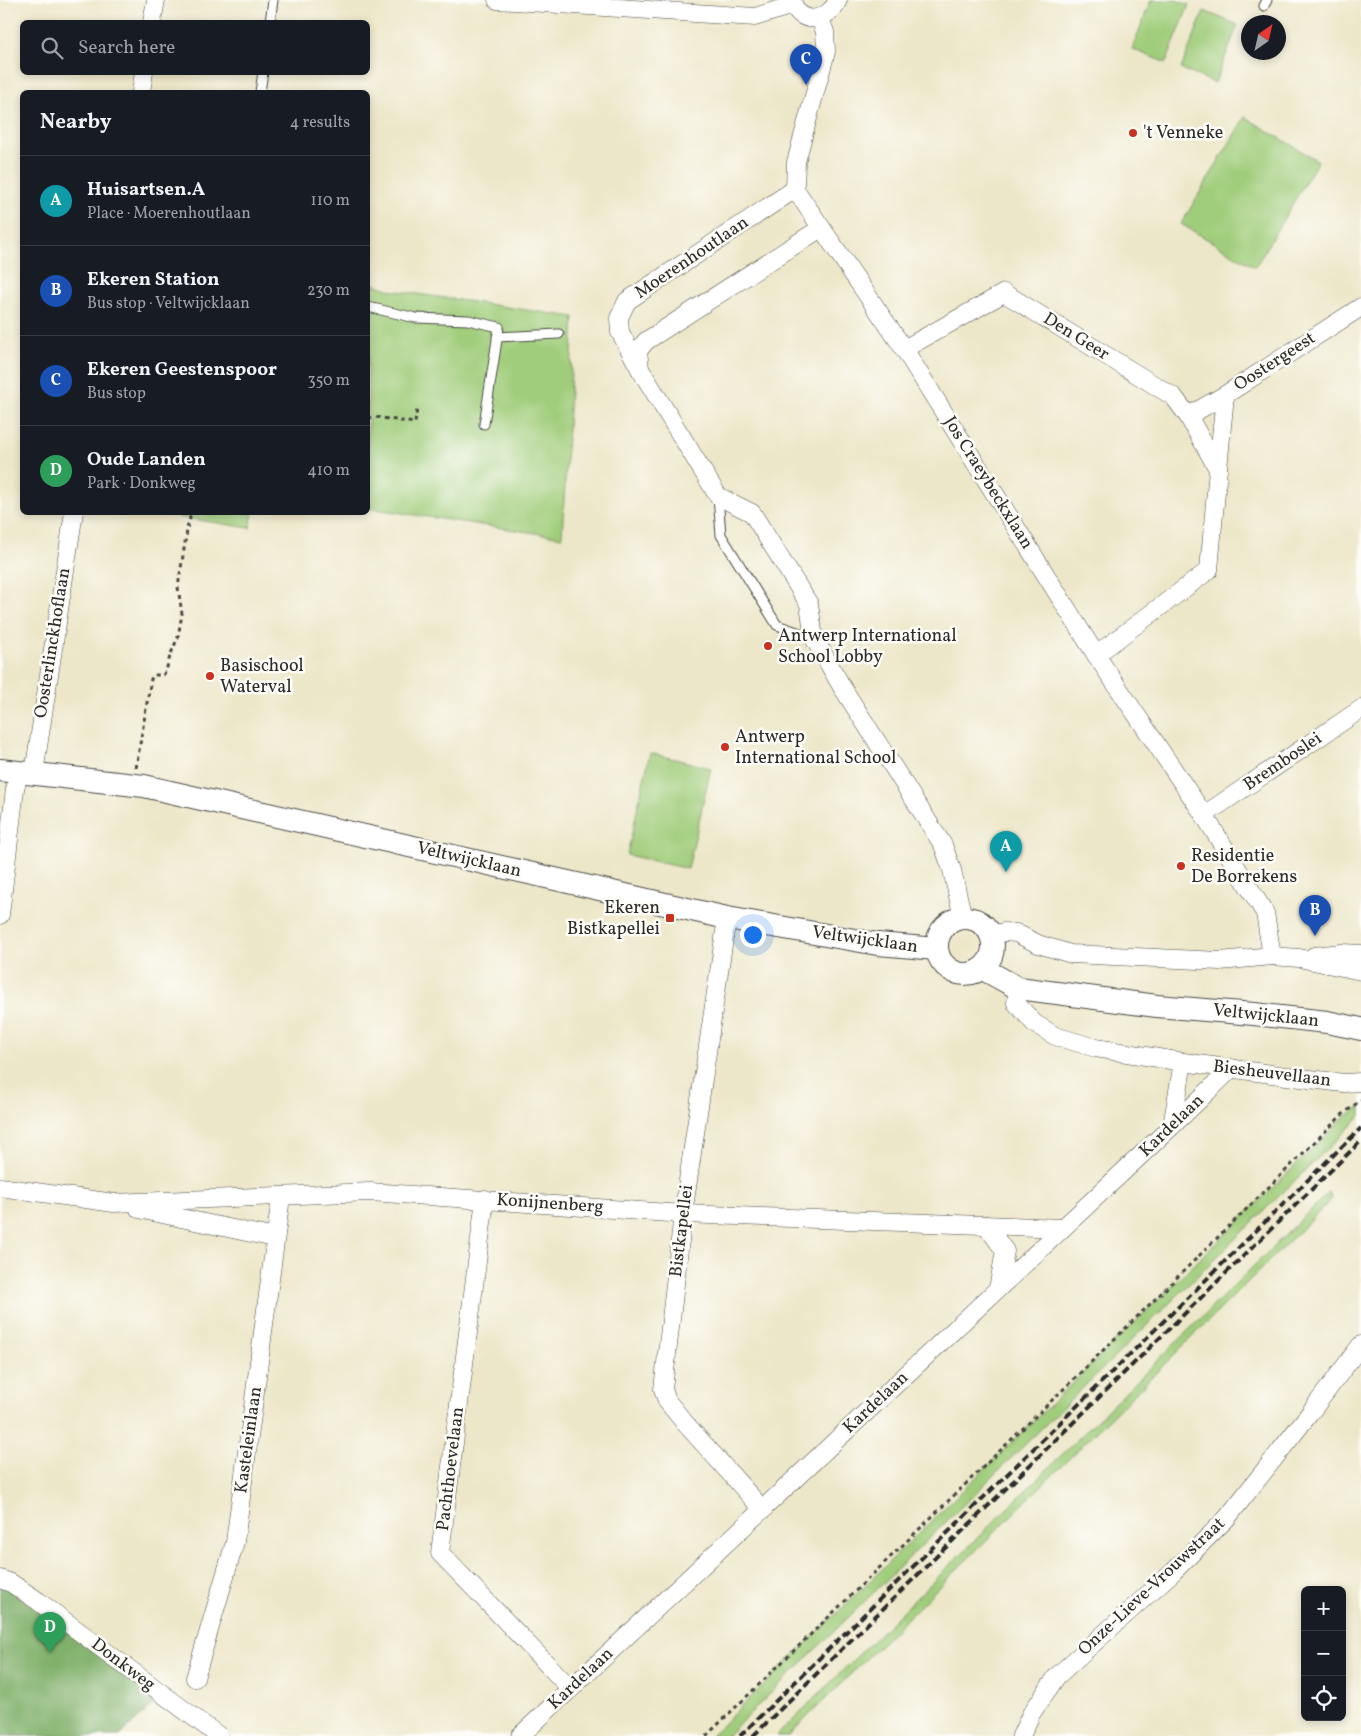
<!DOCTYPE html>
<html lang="en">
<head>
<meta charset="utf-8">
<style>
	:root { --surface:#171b24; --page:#242831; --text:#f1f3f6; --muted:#9ea1a6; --line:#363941; --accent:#c8321e }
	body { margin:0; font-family:Vollkorn,serif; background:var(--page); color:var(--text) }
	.controls { position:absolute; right:15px; bottom:15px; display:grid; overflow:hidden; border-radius:8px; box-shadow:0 2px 8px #0003 }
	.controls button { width:45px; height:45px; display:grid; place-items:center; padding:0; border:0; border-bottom:1px solid var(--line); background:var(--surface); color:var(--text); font:25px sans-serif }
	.compass { position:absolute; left:1241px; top:15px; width:45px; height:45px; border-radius:50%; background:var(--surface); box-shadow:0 2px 8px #0003; rotate:34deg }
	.you { position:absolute; left:752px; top:934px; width:18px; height:18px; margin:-12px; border:4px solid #fff; border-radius:50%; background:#1a73e8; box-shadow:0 0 0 8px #1a73e833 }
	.badge { display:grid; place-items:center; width:32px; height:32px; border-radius:50%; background:var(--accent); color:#fff; font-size:16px; font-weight:700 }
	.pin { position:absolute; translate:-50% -41px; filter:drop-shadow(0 1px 2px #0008) }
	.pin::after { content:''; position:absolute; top:26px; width:18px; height:15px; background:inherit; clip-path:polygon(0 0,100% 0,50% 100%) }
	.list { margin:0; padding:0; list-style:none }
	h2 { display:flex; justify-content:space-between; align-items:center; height:65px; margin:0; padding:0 20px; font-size:21px }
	h2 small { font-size:16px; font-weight:400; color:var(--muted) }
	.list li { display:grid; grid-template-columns:32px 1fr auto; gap:15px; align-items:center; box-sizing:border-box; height:90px; padding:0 20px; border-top:1px solid var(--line) }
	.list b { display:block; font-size:19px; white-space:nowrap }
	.list p { margin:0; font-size:16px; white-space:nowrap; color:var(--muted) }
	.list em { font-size:16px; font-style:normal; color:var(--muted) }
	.icon { flex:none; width:28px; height:28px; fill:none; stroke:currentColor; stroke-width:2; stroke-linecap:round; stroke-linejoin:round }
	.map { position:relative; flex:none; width:1361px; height:1736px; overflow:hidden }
	.search { position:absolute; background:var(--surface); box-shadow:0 2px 8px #0003; left:20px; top:20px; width:350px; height:55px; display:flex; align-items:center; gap:12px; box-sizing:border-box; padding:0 18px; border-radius:8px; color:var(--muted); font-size:19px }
	.panel { position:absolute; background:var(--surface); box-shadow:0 2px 8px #0003; left:20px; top:90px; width:350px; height:425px; border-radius:8px }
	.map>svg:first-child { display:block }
	.green { fill:#a0cd7b; stroke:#667c53 }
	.forest { fill:#80b06b; stroke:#566e4b }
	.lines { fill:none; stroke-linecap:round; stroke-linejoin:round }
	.service-casing { stroke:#484743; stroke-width:11 }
	.minor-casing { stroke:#484743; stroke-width:19 }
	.tertiary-casing { stroke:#484743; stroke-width:24 }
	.path { stroke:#484743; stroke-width:3; stroke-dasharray:4 4; stroke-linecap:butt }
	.service { stroke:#fff; stroke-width:9 }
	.minor { stroke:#fff; stroke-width:18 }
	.tertiary { stroke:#fff; stroke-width:22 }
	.rail { stroke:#2b2b2b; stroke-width:4; stroke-dasharray:8 4; stroke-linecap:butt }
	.poi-dot { fill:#c8321e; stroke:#fdfcf7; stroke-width:2 }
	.labels { text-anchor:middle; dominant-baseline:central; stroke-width:5; stroke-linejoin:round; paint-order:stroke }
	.poi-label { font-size:18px; fill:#2b2b2b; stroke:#fdfcf7; text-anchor:start }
	.street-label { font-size:18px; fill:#2b2b2b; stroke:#fdfcf7 }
</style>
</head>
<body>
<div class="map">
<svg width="1361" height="1736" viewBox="0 0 1361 1736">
	<rect width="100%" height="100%" fill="#fdfcf7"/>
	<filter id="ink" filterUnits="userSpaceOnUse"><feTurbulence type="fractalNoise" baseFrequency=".02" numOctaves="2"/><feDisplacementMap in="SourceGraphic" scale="10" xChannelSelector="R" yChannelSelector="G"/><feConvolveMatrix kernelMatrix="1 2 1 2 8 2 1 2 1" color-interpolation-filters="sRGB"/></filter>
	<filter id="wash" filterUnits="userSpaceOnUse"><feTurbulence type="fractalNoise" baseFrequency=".0096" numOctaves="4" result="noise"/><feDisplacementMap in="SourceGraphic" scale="20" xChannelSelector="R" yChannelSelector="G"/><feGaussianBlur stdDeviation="1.12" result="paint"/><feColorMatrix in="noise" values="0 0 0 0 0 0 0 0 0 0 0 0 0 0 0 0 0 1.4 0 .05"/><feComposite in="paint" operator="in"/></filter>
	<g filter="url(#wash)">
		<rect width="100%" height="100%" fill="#ede7c9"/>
		<g class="green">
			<path d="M1151,0H1176L1189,5L1166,63L1132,49Z"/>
			<path d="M1204,11L1238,25L1215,83L1181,69Z"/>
			<path d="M1245,117L1318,161L1255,267L1181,224Z"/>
			<path d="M368,282L391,290L574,317L562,537L368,508Z"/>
			<path d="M180,513V512L253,513L250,528L179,517Z"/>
			<path d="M650,753L711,768L688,869L627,855Z"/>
			<path d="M1361,1107V1116L727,1736H711L1347,1115Z"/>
			<path d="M1329,1192L1332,1199L788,1736H776Z"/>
		</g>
		<path class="forest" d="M0,1584L160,1698L120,1736H0Z"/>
	</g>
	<g filter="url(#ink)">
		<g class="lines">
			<defs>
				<g id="service">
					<path d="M1264,6L1267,0"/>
					<path d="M270,22L273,0"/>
					<path d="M260,92L263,72"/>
					<path d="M368,307L416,318L468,320L499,327L484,424"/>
					<path d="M497,337L559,334"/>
					<path d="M718,496L721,535L777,625L814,638"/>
				</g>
				<g id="minor">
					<path d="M497,0L755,17L793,5"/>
					<path d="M792,0C799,27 828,22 838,0"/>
					<path d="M820,18L825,32L826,52L796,162L795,189L904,349L1096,655L1204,815L1265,913L1272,956"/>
					<path d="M152,22L156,0"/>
					<path d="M141,92L144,72"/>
					<path d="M795,189L627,301L619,318L620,332L640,369L718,496L752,513L809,604L814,638L842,687L943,845L952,870L963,918"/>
					<path d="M904,349L1004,293L1174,397L1188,416L1218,469L1209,570L1096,655"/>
					<path d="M640,369L638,351L646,341L821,228"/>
					<path d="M1188,416L1225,395L1361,307"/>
					<path d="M1218,469L1225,395"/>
					<path d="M34,773L74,512"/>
					<path d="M1204,815L1361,709"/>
					<path d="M0,915L15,789L19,772"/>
					<path d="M727,918L683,1214L663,1389L667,1401L684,1422L763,1510"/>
					<path d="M991,935L1004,932L1016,933L1038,944L1071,954L1220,961L1272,956L1299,958L1361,971"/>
					<path d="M1314,956L1342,953L1361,954"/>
					<path d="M1018,988L1016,1003L1034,1023L1055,1036L1096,1048L1183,1062L1301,1078L1344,1083L1361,1082"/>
					<path d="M1172,1126L1183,1062"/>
					<path d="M0,1187L114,1203L370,1192L683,1214L1063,1228"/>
					<path d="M485,1199L440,1553L571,1689"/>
					<path d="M139,1209L275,1238"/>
					<path d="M986,1225L1005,1251L998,1289"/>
					<path d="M0,1579L11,1583L38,1601L219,1736"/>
					<path d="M195,1678L235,1542L281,1197"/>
					<path d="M520,1736L1172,1126L1232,1068"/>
					<path d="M1021,1736L1031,1714L1057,1676L1174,1571L1227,1518L1310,1413L1361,1345"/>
				</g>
				<g id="tertiary">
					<path d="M0,770L144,786L727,918L878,944L937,949"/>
					<circle cx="965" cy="946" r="28"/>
					<path d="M983,969L1018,988L1157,1006L1254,1014L1327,1022L1361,1029"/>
				</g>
			</defs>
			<use href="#service" class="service-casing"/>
			<use href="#minor" class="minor-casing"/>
			<use href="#tertiary" class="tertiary-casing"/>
			<g class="path">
				<path d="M368,418L375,417L415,423L417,408"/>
				<path d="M368,485L372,487"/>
				<path d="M136,768L151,679L154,675H163L166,671L170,656L178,637L182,614L178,587L188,524L192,512"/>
				<path d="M706,1736L1077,1376L1342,1115L1361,1100"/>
			</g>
			<use href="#service" class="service"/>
			<use href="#minor" class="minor"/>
			<use href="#tertiary" class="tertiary"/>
			<g class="rail">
				<path d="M740,1736L1361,1128"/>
				<path d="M753,1736L1361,1141"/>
			</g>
		</g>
	</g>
	<g class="poi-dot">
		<circle cx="1133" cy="133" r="5"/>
		<circle cx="768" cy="646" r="5"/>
		<circle cx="210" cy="676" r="5"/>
		<circle cx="725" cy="747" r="5"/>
		<circle cx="1181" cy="866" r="5"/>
		<rect x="665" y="913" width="10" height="10" rx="2.5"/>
	</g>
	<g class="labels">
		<g class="poi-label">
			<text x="1143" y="133">'t Venneke</text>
			<text x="778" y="636">Antwerp International<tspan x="778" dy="21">School Lobby</tspan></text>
			<text x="220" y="666">Basischool<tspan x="220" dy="21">Waterval</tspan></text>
			<text x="735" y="737">Antwerp<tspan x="735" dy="21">International School</tspan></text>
			<text x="1191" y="856">Residentie<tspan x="1191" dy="21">De Borrekens</tspan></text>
			<text x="660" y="908" text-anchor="end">Ekeren<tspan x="660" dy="21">Bistkapellei</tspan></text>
		</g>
		<g class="street-label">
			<text transform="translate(692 258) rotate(-34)">Moerenhoutlaan</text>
			<text transform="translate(1076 337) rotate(32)">Den Geer</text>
			<text transform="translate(1275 362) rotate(-33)">Oostergeest</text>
			<text transform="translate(988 483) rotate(58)">Jos Craeybeckxlaan</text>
			<text transform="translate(53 643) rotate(-81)">Oosterlinckhoflaan</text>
			<text transform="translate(1283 762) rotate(-34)">Bremboslei</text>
			<text transform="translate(469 860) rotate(13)">Veltwijcklaan</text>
			<text transform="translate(865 940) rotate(8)">Veltwijcklaan</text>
			<text transform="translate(1266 1016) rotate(6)">Veltwijcklaan</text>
			<text transform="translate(1272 1074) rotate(7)">Biesheuvellaan</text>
			<text transform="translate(1172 1126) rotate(-44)">Kardelaan</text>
			<text transform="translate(550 1204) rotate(4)">Konijnenberg</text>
			<text transform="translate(682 1231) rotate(-83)">Bistkapellei</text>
			<text transform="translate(876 1403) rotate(-43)">Kardelaan</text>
			<text transform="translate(249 1440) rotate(-82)">Kasteleinlaan</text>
			<text transform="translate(451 1469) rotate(-83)">Pachthoevelaan</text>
			<text transform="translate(1152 1587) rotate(-43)">Onze-Lieve-Vrouwstraat</text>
			<text transform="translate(123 1665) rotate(37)">Donkweg</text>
			<text transform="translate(581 1679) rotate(-43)">Kardelaan</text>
		</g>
	</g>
</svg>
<div class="controls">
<button>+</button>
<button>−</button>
<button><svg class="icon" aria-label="locate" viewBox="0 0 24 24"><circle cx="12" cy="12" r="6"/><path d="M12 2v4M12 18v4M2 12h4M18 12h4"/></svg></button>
</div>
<svg class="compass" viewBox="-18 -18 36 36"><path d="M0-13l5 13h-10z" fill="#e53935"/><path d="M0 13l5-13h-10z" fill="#9ea1a6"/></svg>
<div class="you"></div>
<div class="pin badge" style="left:1006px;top:872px;background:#0f9aa8">A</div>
<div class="pin badge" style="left:1315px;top:936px;background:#1a4fb4">B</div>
<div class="pin badge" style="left:806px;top:85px;background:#1a4fb4">C</div>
<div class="pin badge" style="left:50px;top:1653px;background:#2e9e5b">D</div>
<div class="search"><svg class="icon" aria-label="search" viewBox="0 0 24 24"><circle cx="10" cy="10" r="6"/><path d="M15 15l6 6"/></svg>Search here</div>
<section class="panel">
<h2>Nearby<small>4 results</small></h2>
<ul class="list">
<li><span class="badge" style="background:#0f9aa8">A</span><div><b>Huisartsen.A</b><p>Place · Moerenhoutlaan</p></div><em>110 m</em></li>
<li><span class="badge" style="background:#1a4fb4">B</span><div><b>Ekeren Station</b><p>Bus stop · Veltwijcklaan</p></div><em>230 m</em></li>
<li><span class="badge" style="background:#1a4fb4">C</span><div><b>Ekeren Geestenspoor</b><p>Bus stop</p></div><em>350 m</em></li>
<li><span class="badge" style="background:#2e9e5b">D</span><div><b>Oude Landen</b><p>Park · Donkweg</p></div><em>410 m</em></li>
</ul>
</section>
</div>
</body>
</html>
